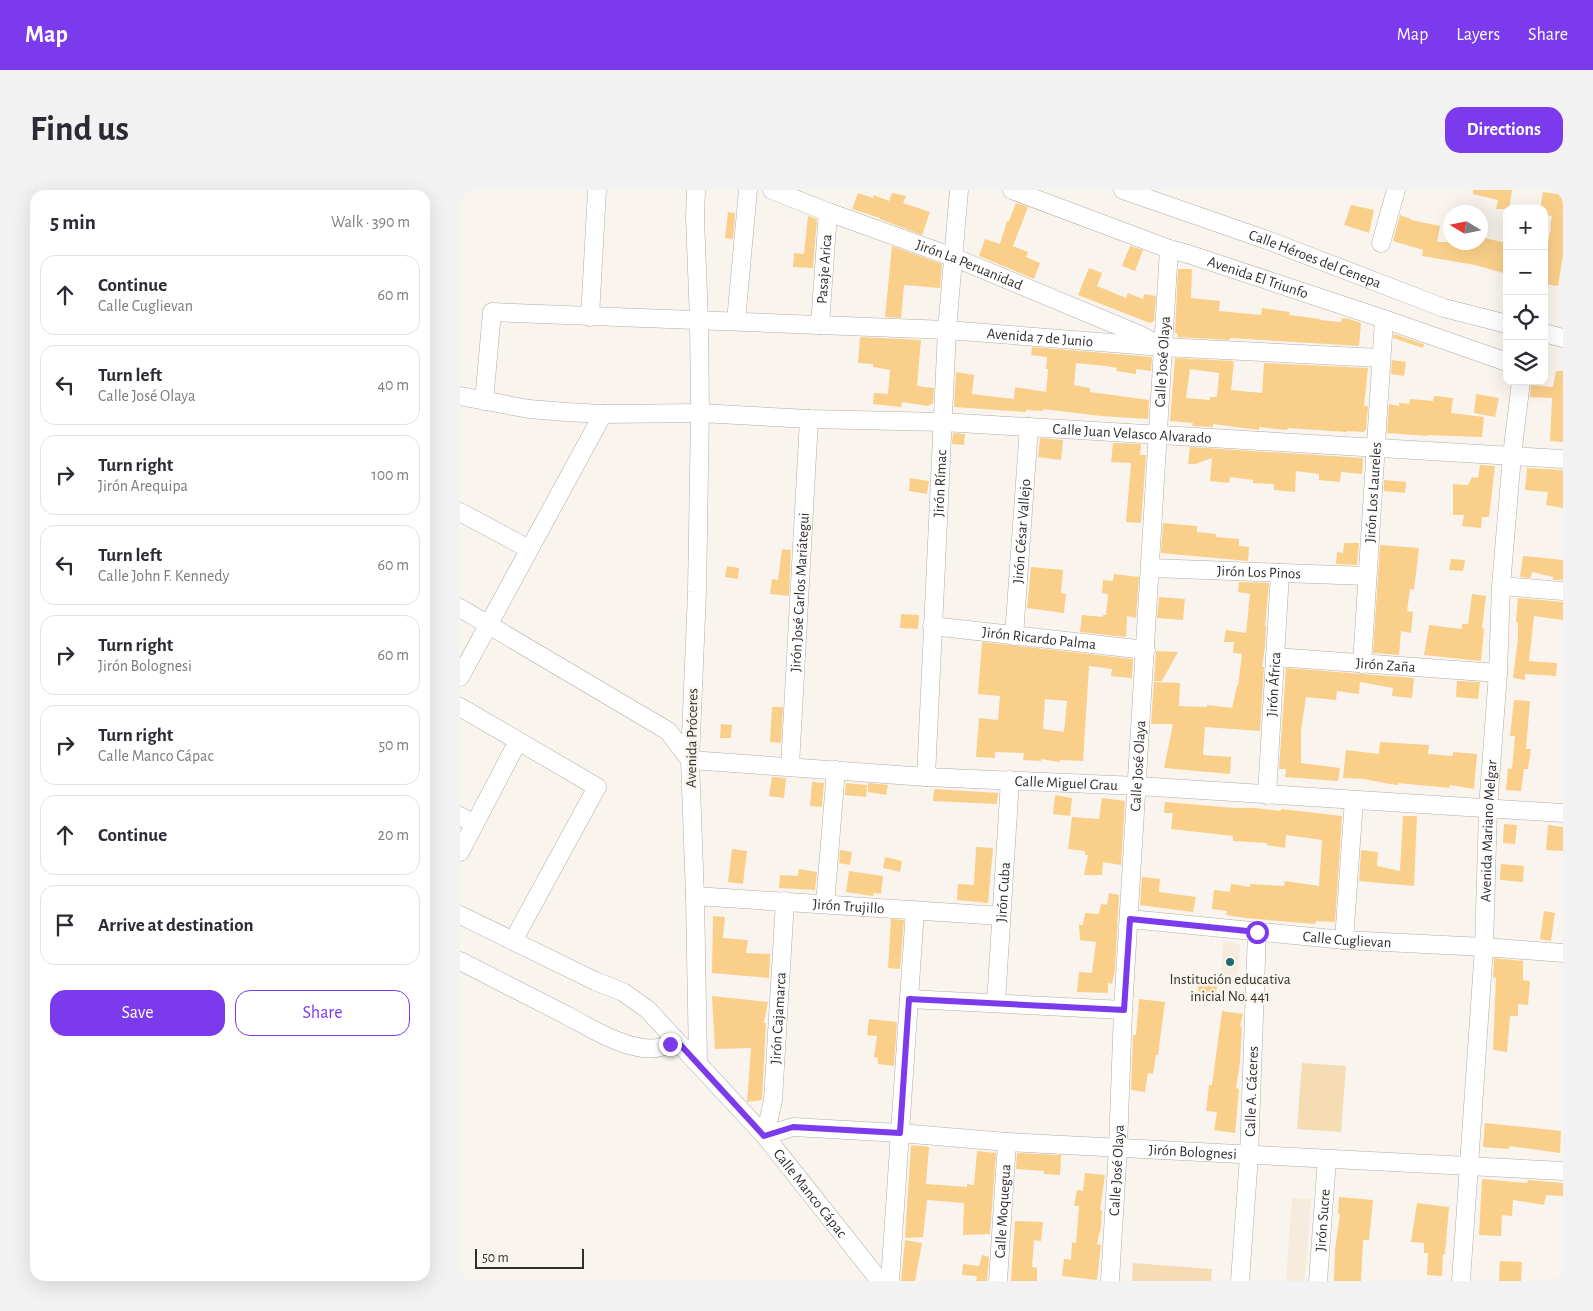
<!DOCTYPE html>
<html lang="en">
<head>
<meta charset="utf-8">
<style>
	:root { --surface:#fff; --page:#f2f2f3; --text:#2b2b33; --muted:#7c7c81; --line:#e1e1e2; --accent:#7c3aed }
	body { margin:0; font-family:"Alegreya Sans",sans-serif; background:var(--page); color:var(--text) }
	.controls { position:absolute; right:15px; top:15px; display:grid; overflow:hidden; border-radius:10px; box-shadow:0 5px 20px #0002 }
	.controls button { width:45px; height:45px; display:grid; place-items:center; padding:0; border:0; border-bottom:1px solid var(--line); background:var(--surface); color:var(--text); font:25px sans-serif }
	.compass { position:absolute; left:983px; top:15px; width:45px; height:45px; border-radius:50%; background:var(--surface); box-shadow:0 5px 20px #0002; rotate:280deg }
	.scale { position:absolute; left:15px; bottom:12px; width:109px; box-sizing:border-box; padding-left:5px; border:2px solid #32302e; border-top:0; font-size:14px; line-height:18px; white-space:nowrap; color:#32302e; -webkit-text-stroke:4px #f9f5ee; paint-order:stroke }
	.stop { position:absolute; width:15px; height:15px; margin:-11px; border:4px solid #7c3aed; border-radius:50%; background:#fff }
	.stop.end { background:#7c3aed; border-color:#fff; box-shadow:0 1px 5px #0008 }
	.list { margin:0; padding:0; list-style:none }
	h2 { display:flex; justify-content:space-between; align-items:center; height:65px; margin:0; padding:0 20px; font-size:21px }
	h2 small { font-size:16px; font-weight:400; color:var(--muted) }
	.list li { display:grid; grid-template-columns:32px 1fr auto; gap:15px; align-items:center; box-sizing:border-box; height:80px; margin:0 10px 10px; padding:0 10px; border:1px solid var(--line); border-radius:15px }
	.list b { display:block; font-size:19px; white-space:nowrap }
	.list p { margin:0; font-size:16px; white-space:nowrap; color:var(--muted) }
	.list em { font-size:16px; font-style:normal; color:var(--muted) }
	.actions { display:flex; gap:10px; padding:15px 20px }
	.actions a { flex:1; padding:11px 0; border:1px solid var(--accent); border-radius:15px; text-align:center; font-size:18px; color:var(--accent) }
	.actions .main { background:var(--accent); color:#fff }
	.icon { flex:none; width:28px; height:28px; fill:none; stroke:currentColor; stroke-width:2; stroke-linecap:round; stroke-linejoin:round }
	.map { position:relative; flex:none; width:1103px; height:1091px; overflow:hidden; border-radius:15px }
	header { display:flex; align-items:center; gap:30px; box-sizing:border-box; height:70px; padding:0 25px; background:var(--accent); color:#fff }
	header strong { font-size:24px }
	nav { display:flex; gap:28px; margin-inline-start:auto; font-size:18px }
	.intro { display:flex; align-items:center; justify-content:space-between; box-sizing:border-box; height:120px; padding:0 30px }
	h1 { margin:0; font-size:35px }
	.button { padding:12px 22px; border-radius:15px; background:var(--accent); color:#fff; font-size:18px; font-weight:700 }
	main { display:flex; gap:30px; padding:0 30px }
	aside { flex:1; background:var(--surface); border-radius:15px; box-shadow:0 5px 20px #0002 }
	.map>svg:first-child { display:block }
	.built { fill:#f5ecde }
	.green { fill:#f6dcb3 }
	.building { fill:#facf89; fill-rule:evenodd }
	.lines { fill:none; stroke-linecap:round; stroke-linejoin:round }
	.street-casing { stroke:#b1ada7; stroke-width:19 }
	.street { stroke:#fff; stroke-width:18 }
	.route { stroke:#7c3aed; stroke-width:6 }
	.poi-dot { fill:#226a77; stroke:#f9f5ee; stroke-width:2 }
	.labels { text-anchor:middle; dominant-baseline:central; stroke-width:5; stroke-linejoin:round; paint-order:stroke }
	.street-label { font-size:15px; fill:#32302e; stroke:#f9f5ee }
	.poi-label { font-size:15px; fill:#32302e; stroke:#f9f5ee }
</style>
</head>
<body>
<header>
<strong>Map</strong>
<nav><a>Map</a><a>Layers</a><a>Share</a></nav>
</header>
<div class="intro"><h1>Find us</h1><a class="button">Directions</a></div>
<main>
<aside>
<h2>5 min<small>Walk · 390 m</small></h2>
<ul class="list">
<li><svg class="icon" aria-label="ahead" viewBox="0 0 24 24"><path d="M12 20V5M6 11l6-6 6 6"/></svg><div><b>Continue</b><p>Calle Cuglievan</p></div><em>60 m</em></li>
<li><svg class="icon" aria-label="left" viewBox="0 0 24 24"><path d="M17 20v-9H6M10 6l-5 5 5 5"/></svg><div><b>Turn left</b><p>Calle José Olaya</p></div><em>40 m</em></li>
<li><svg class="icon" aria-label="right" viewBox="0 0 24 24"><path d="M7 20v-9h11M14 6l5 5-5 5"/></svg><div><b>Turn right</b><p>Jirón Arequipa</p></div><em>100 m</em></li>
<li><svg class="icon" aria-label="left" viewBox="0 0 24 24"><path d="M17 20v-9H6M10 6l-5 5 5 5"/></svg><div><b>Turn left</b><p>Calle John F. Kennedy</p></div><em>60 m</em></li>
<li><svg class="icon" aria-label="right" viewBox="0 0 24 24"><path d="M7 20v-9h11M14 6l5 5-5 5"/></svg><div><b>Turn right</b><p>Jirón Bolognesi</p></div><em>60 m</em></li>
<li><svg class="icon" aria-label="right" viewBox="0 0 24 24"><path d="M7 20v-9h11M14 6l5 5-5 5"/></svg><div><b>Turn right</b><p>Calle Manco Cápac</p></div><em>50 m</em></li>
<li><svg class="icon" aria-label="ahead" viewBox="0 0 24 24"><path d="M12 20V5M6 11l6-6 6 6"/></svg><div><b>Continue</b></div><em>20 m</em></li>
<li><svg class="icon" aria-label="arrive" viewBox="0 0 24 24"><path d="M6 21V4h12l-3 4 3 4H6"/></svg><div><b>Arrive at destination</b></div></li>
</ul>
<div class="actions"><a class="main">Save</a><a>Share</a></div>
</aside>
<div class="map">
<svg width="1103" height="1091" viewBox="0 0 1103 1091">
	<rect width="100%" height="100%" fill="#f9f5ee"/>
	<g class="built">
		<path d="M763,751L780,754L777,792L761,790Z"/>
		<path d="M832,1008L851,1009L845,1091H826Z"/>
	</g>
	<g class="green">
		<path d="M842,873L886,876L881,942L837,939Z"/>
		<path d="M673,1073L752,1079L751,1091H672Z"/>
	</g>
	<g class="building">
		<path d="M1013,0H1052L1049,19H1036L1038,10L1013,4Z"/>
		<path d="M1097,0H1103V66L1098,96L1084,94V71L1091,38L1090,37L1092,26L1084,25V19H1080L1083,2L1097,4Z"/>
		<path d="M398,3L413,8L414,5L429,11L432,3L446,6L443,13L470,22L462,45L420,29V28L392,19Z"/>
		<path d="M556,13L568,17L553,56L568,62L566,67L580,73L574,89L519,66L525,49L540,54L547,31H549Z"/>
		<path d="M891,15L914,20L909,43L884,35Z"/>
		<path d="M268,22L275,23L273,49L265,48Z"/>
		<path d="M940,25L951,29V30L980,36L977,52H1020V47L1047,53V84L1015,75L962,66L963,60L933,51Z"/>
		<path d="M348,26L357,29L353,78L333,77L334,63L344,64Z"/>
		<path d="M432,56L482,74L480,98L444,95L441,128L425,127Z"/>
		<path d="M670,56L683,60L675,81L662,76Z"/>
		<path d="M629,78L642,83L637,96L666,108L668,103L683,109L684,104L696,106L694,131L690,133L618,105Z"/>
		<path d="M718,79H732L731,108L760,111L759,121L801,125L802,118L830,122L829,125L860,129L859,130L881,132L882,128L889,129L901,133L899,156L770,148V150L717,147L718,144L715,143Z"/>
		<path d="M934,144L964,154L963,158L933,148Z"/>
		<path d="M400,147L461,150L457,196L474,198L473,213L468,216L442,212L441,217L413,214L414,203L428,204L430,180L413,177V174L398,173Z"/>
		<path d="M572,157L692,167L691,181L676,179V184L656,181L657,178L646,176L616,173L614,195L630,198V202L689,210L688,229L641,226L583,219V221L566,220V222L494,217L496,182L515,185L514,186L512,204L554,209L555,197L586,202L588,179H586L587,167L571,165Z"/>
		<path d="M715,168L774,171L771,200L802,203L804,173L908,178L904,216H908L906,240H905L904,242L887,241V242L828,238L827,240L799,237V240L753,234V237L732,236L733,233L710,231ZM730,179L759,183L757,207H750V210L726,208Z"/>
		<path d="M932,170L946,172L944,186L931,184Z"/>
		<path d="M1096,181H1103V252L1090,251L1092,208L1070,207L1071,195L1093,197Z"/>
		<path d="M1016,204L1039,208L1035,227L1014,223Z"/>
		<path d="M974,206L993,208L991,223L1024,227L1022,247L968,245V246L927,243L929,214L939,216V213L949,214L950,209L973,211Z"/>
		<path d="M493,243L505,244L504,255L492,254Z"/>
		<path d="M580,248L603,250L601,270L578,267Z"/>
		<path d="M653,253L681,254L680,265H686L681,333L666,332L671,273L651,272Z"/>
		<path d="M730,257L903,268L902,284L881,282L880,292L859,290V284L836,281L835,302L814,300V294L793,293V290L770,287L769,293L750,291L752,268L735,274H728Z"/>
		<path d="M1020,275L1035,276L1029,327H1022L1021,338L1002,336L1004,325H993V294L1008,295L1012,287L1018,288Z"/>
		<path d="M1067,278L1103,280V318L1086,315L1088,302L1065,300Z"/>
		<path d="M450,288L469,291L467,304L449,301Z"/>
		<path d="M924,290L946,292L945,303L924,301Z"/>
		<path d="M703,333L737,336V342L756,344V347L779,349V356L789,357L788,371L701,363Z"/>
		<path d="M884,353H899L897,375L876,374L877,362L883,363Z"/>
		<path d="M920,355L959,358L954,400L950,399L947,421L953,422L951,443L941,441L939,465L913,463Z"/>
		<path d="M322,359L331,360L329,406L310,404L312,389L318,390Z"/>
		<path d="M1063,366L1103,370V390H1093V387L1072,382L1071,388L1060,387Z"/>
		<path d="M991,369L1005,370L1003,381L989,380Z"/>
		<path d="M267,376L279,378L278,389L265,387Z"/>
		<path d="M571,377L603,380L601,403L606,404L604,423L567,418Z"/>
		<path d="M654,384L679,387L676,428L667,426L666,447L620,442L622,425L643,427V425H646L648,404L642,403L643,390L653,391Z"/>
		<path d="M779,392L809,393L805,436H806L805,456L802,477H804L800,541L745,537L743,565L771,567L770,584L704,578L713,534H691L694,492L720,493L719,516L747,517V515L772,518L777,496H778L782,464L773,463L774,452H764L766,440L786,443L790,404L778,402Z"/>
		<path d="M1012,404L1026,406L1022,438L1024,439L1021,471L964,465L969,435L1002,439V434H1008Z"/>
		<path d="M699,407L725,409L723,430L697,428Z"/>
		<path d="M1058,408L1103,412V430L1074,426L1069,471L1097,473L1096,486L1065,484V490L1053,488L1058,448V433L1056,432Z"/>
		<path d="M441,424L459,425L458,439L440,438Z"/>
		<path d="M522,452L673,469L672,488L651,486L652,479L629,476L623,571L600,570L599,572L581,569V571L563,570L564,563L535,562V568L516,567L519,528L538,530L540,506L518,504ZM585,509L607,511L604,542L583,539Z"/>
		<path d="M696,461L718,462L702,491H694Z"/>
		<path d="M826,478L954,488L952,508L932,506L933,498L900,492L899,504L877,501L876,510L846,507L841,540V573L880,578L878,591L825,587L826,579H819Z"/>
		<path d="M997,491L1020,492L1018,509L996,507Z"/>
		<path d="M1054,510L1070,511L1066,559H1071L1068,579H1064L1061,601L1046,600L1048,578L1052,579L1055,546H1050Z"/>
		<path d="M312,517H323L321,553L310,552Z"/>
		<path d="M261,534L272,535L271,548H260Z"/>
		<path d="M920,552L969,555L968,564L993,566V562L1017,564L1014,599L990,595L989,598L938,593V595L930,594L904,589L883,588L886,560L919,564Z"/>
		<path d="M312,587L326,588L324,608L309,606Z"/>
		<path d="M352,592L364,593L362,617L350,616Z"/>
		<path d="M386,593L407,595L406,607L385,605Z"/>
		<path d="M408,593L428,595L426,605L408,602Z"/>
		<path d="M474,599L538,603L537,614L473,611Z"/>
		<path d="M595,605L612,608L610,626L593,624Z"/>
		<path d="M642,608L665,611L661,675L643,672L642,685H624L628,665H625V661L608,659L612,627L639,629Z"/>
		<path d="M705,612L775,618H794L821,621V619L882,626L875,732L856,731L855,734L785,728L766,725L767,721L752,719L754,700L770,702L771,694L790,697V694L824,696L825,691L859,696L862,650L826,645L825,658L807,655V653L773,651V646L711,639L713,623H704Z"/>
		<path d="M943,626H957L954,696L899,691L901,660L918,662L917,676L940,681Z"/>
		<path d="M1044,634L1057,635L1055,654L1043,653Z"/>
		<path d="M1088,635L1103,637V661L1086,660Z"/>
		<path d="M516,657L533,658L528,713L497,710L498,694L514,695Z"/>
		<path d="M272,659L287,661L283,694L268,692Z"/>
		<path d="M380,660L392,662L390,675L379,673Z"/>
		<path d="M425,667L442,671L440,682L423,678Z"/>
		<path d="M1041,674L1064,676L1063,692L1040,690Z"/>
		<path d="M339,679L357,682L355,700L319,698L320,685L338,686Z"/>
		<path d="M389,681L423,686L421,704L414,703L413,706L386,702Z"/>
		<path d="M682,687L700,689L699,702L736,707L733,722L680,715Z"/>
		<path d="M649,703L659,705L655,779L652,794L648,793V803L617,802L619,782L632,783L636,752L620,750L619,735H623L625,723L639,724L641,714L647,715Z"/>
		<path d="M1084,721L1095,723L1091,751L1080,749Z"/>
		<path d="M253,726L265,727L263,748L288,750L286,763L310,764L309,788L252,783Z"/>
		<path d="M431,729L444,730L440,779L428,778Z"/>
		<path d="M1034,768L1063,771V790L1070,791L1068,815L1058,814V826H1050L1047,862L1033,860L1036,787L1033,788Z"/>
		<path d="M739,793L757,795L755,813L737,811Z"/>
		<path d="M252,806L308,812L304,833H306L302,910L287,912L291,858L255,859Z"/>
		<path d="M679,809L705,812L698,865H696L693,884L688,883L685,902L671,900L673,845H676Z"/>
		<path d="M762,821L783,824L780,836L782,837L780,872L776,898L779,899L775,943L754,940L757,922L746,921L749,895H752Z"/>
		<path d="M409,829L437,832L434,876L418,874V868L414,867L417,846L407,845Z"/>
		<path d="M1025,933L1101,941L1100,963L1050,956L1049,959L1023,957Z"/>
		<path d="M451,955L469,957L466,994L507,997V994L514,995L517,961L536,963L530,1044L503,1045L504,1013L467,1010L463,1047L445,1048Z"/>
		<path d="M557,963L601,965L600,985L584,984V981L556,979Z"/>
		<path d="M625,983L645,985L640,1020H642L641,1037L637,1054L641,1055L637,1090L602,1086L604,1069L611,1070L612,1052L616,1053L619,1016H614L617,1000L623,1001Z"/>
		<path d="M1022,989L1067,993L1068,990L1103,993V1006L1086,1005L1084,1015L1053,1010L1052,1026L1042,1025L1041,1046L1019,1045Z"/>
		<path d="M879,1007L913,1010L909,1050H903L901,1091H874L875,1060L880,1024L878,1023Z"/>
		<path d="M957,1013L989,1017L985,1064H983L982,1086L967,1085L968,1063H964V1053L951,1052Z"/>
		<path d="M555,1031L583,1032L581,1051L574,1050L572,1077L577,1078V1091H551Z"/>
		<path d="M445,1050L462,1053L455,1091H441Z"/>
		<path d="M522,1065L529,1067L527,1091H516L517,1086L502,1085L503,1074L519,1076Z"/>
		<path d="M1040,1071L1062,1072L1061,1091H1039Z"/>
	</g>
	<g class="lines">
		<defs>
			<g id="street">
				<path d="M236,0L235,27L239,131L240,223L237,402L230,570L235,706L238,872"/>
				<path id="s1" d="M312,0L368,22L493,67L678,144L697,154"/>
				<path id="s2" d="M552,0L709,59L728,64L924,129L1047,172"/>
				<path id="s3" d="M663,0L807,50L984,118L1047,134"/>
				<path d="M921,53L936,0"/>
				<path d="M130,127L137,0"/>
				<path d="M276,131L288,0"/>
				<path id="s4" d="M360,135L368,22"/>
				<path d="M1084,143L1103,148"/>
				<path id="s5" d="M0,206L69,219L106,222L143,224L240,223L349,229L483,232L1103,269"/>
				<path id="s6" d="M24,211L32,122L487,140L703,157L920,168"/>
				<path d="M0,322L69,359"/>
				<path id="s7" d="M691,378L907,386"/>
				<path d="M1041,396L1103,401"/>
				<path id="s8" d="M0,418L208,541L230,570L466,587L678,596L1103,623"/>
				<path id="s9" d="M472,436L686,460"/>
				<path id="s10" d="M554,446L569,237"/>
				<path id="s11" d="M815,467L1038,483"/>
				<path id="s12" d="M902,474L924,129"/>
				<path d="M0,487L143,224"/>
				<path d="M0,517L137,597L53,751"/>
				<path id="s13" d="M330,576L349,229"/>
				<path id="s14" d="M466,587L487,140L499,0"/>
				<path id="s15" d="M807,605L820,383"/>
				<path d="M0,626L14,634"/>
				<path d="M0,662L58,551"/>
				<path id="s16" d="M235,706L541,726"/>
				<path d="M365,714L376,580"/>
				<path id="s17" d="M0,725L135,791L163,802L187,819L305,946L420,1091"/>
				<path id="s18" d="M670,729L884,750L1024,757L1103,763"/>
				<path d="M884,750L894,610"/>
				<path d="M0,771C35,789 71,807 106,825C130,838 156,854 183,858C196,860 206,857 216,850"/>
				<path d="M449,809L663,820"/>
				<path id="s19" d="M536,813L550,590"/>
				<path id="s20" d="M305,946L333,937L440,943L547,952L1103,981"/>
				<path id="s21" d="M305,946L313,910L325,711"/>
				<path d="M430,1091L455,720"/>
				<path id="s22" d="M538,1091L547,952"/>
				<path id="s23" d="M650,1091L658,957L663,820L709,59"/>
				<path id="s24" d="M780,1091L789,966L797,742"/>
				<path id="s25" d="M858,1091L867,969"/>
				<path id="s26" d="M1001,1091L1024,757L1028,618L1038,483L1041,396L1052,266L1061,191"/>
			</g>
		</defs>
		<use href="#street" class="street-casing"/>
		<use href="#street" class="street"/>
	</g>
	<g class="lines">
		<path class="route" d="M210,854L216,850L304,946L333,937L440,943L449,809L664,820L670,729L797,742"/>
	</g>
	<circle class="poi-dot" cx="770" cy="772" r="5"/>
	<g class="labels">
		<g class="street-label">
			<text stroke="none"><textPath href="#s3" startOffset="204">Calle Héroes del Cenepa</textPath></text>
			<text stroke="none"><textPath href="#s1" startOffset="211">Jirón La Peruanidad</textPath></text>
			<text stroke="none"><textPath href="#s4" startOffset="56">Pasaje Arica</textPath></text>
			<text stroke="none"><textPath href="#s2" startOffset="261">Avenida El Triunfo</textPath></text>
			<text stroke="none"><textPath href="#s6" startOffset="638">Avenida 7 de Junio</textPath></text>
			<text stroke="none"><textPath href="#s23" startOffset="921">Calle José Olaya</textPath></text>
			<text stroke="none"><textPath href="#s5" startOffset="674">Calle Juan Velasco Alvarado</textPath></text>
			<text stroke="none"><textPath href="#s14" startOffset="294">Jirón Rímac</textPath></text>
			<text stroke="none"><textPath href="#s12" startOffset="172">Jirón Los Laureles</textPath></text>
			<text stroke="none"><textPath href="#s10" startOffset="105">Jirón César Vallejo</textPath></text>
			<text stroke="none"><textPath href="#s7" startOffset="108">Jirón Los Pinos</textPath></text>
			<text stroke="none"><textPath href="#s13" startOffset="174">Jirón José Carlos Mariátegui</textPath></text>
			<text stroke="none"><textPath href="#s9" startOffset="108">Jirón Ricardo Palma</textPath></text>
			<text stroke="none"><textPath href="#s11" startOffset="111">Jirón Zaña</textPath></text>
			<text stroke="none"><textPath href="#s15" startOffset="111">Jirón África</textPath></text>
			<text transform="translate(232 548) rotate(-89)">Avenida Próceres</text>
			<text stroke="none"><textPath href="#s23" startOffset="516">Calle José Olaya</textPath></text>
			<text stroke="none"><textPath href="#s8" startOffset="655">Calle Miguel Grau</textPath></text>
			<text stroke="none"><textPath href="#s26" startOffset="451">Avenida Mariano Melgar</textPath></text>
			<text stroke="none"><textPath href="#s19" startOffset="111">Jirón Cuba</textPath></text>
			<text stroke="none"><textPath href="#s16" startOffset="154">Jirón Trujillo</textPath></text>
			<text stroke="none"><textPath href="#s18" startOffset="218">Calle Cuglievan</textPath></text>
			<text stroke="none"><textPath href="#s21" startOffset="119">Jirón Cajamarca</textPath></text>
			<text stroke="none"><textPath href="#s24" startOffset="190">Calle A. Cáceres</textPath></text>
			<text stroke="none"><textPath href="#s20" startOffset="430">Jirón Bolognesi</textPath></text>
			<text stroke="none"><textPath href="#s23" startOffset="111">Calle José Olaya</textPath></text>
			<text stroke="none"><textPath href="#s17" startOffset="456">Calle Manco Cápac</textPath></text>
			<text stroke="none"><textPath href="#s22" startOffset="70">Calle Moquegua</textPath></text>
			<text stroke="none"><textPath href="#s25" startOffset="61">Jirón Sucre</textPath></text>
		</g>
		<g class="poi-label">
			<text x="770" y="789">Institución educativa<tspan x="770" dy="17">inicial No. 441</tspan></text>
		</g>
	</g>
</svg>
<div class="controls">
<button>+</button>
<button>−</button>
<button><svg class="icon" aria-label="locate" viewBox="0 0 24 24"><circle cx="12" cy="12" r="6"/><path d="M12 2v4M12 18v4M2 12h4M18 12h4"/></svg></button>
<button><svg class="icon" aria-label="layers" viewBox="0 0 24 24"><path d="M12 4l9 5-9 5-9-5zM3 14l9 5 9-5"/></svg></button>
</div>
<svg class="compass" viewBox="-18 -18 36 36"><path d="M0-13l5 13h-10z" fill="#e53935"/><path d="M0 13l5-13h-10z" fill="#7c7c81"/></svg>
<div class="scale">50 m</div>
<div class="stop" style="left:797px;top:742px"></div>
<div class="stop end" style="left:210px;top:854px"></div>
</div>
</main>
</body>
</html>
